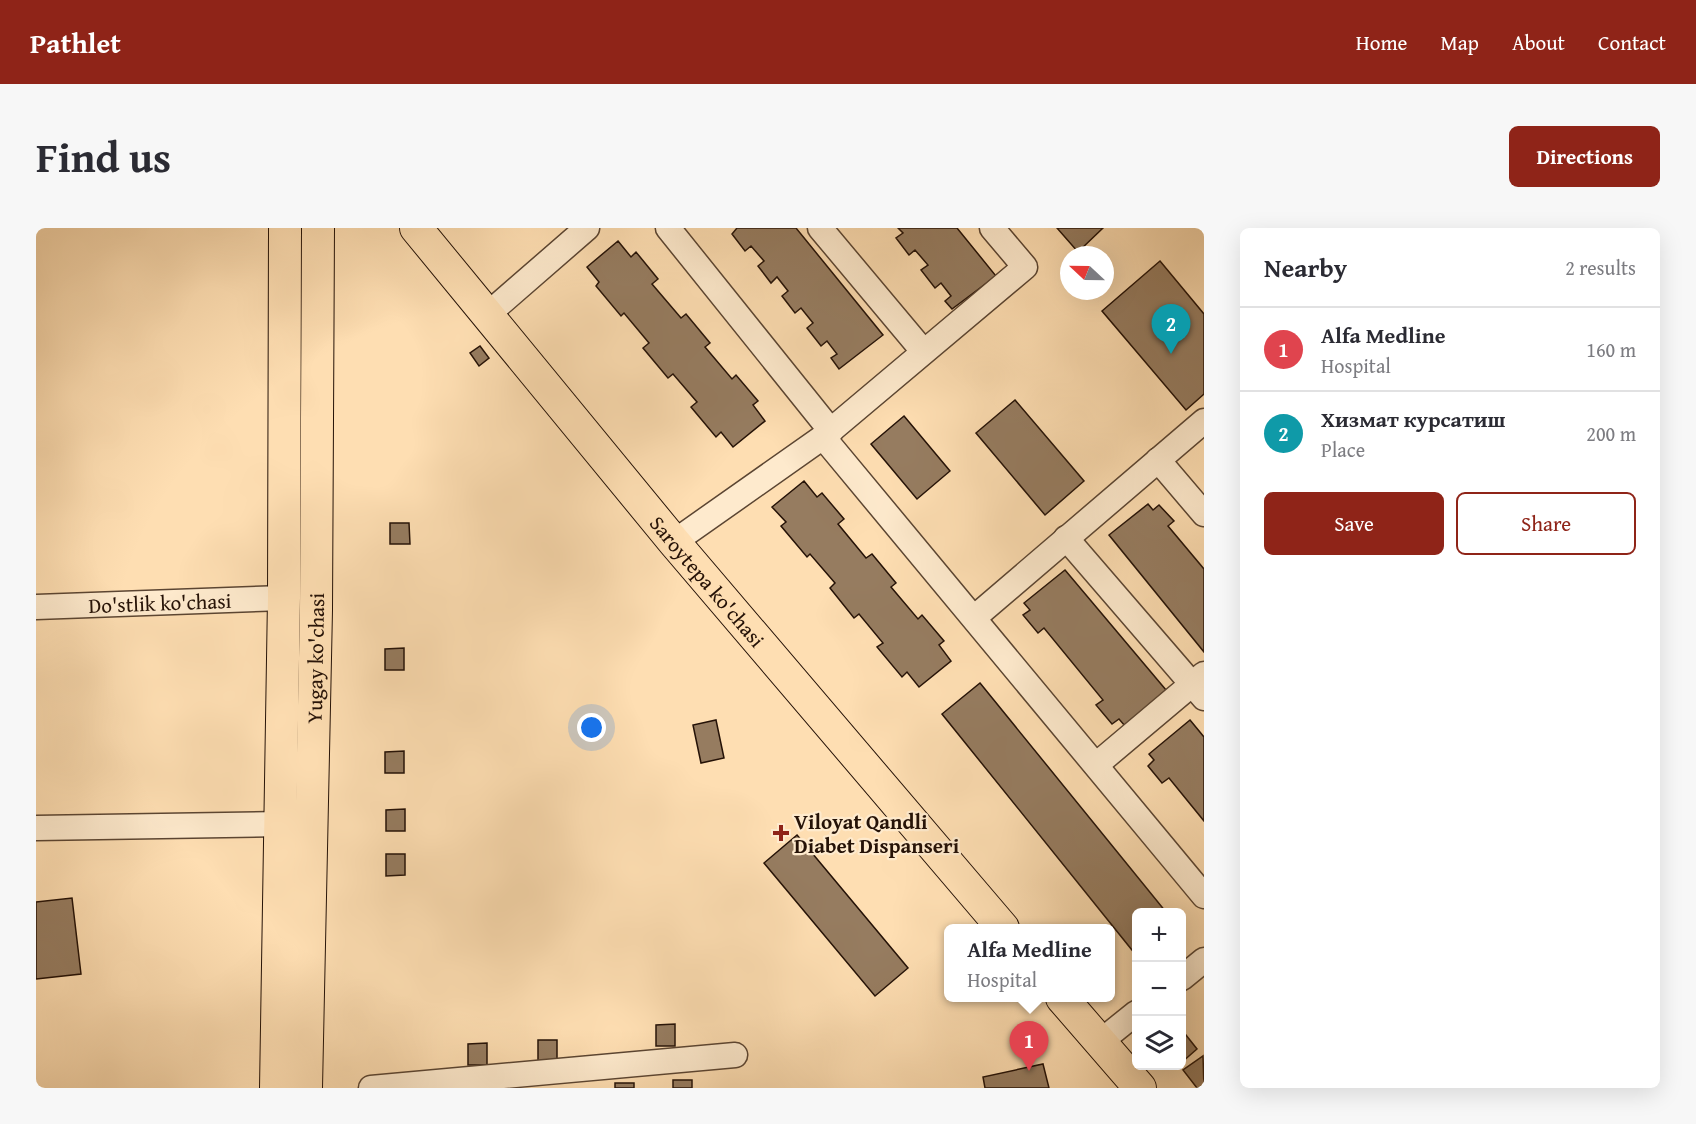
<!DOCTYPE html>
<html lang="en">
<head>
<meta charset="utf-8">
<style>
	:root { --surface:#fff; --page:#f7f7f7; --text:#2b2b33; --muted:#7c7c81; --line:#e1e1e2; --accent:#8f2418 }
	body { margin:0; font-family:"Gentium Book Plus",serif; background:var(--page); color:var(--text) }
	.controls { position:absolute; right:18px; bottom:18px; display:grid; overflow:hidden; border-radius:9px; box-shadow:0 6px 24px #0002 }
	.controls button { width:54px; height:54px; display:grid; place-items:center; padding:0; border:0; border-bottom:2px solid var(--line); background:var(--surface); color:var(--text); font:30px sans-serif }
	.compass { position:absolute; left:1024px; top:18px; width:54px; height:54px; border-radius:50%; background:var(--surface); box-shadow:0 6px 24px #0002; rotate:292deg }
	.you { position:absolute; left:556px; top:500px; width:21px; height:21px; margin:-15px; border:4px solid #fff; border-radius:50%; background:#1a73e8; box-shadow:0 0 0 9px #1a73e833 }
	.badge { display:grid; place-items:center; width:39px; height:39px; border-radius:50%; background:var(--accent); color:#fff; font-size:20px; font-weight:700 }
	.pin { position:absolute; translate:-50% -50px; filter:drop-shadow(0 2px 3px #0008) }
	.pin::after { content:''; position:absolute; top:32px; width:21px; height:18px; background:inherit; clip-path:polygon(0 0,100% 0,50% 100%) }
	.popup { position:absolute; left:908px; top:696px; width:171px; height:78px; box-sizing:border-box; display:grid; place-content:center; border-radius:9px; background:var(--surface); filter:drop-shadow(0 2px 4px #0005); font-size:20px; white-space:nowrap; color:var(--muted) }
	.popup b { font-size:22px; color:var(--text) }
	.popup::after { content:''; position:absolute; left:50%; top:100%; margin-left:-12px; border:12px solid transparent; border-top-color:var(--surface) }
	.list { margin:0; padding:0; list-style:none }
	h2 { display:flex; justify-content:space-between; align-items:center; height:78px; margin:0; padding:0 24px; font-size:26px }
	h2 small { font-size:20px; font-weight:400; color:var(--muted) }
	.list li { display:grid; grid-template-columns:39px 1fr auto; gap:18px; align-items:center; box-sizing:border-box; height:84px; padding:0 24px; border-top:2px solid var(--line) }
	.list b { display:block; font-size:22px; white-space:nowrap }
	.list p { margin:0; font-size:20px; white-space:nowrap; color:var(--muted) }
	.list em { font-size:20px; font-style:normal; color:var(--muted) }
	.actions { display:flex; gap:12px; padding:18px 24px }
	.actions a { flex:1; padding:14px 0; border:2px solid var(--accent); border-radius:9px; text-align:center; font-size:21px; color:var(--accent) }
	.actions .main { background:var(--accent); color:#fff }
	.icon { flex:none; width:33px; height:33px; fill:none; stroke:currentColor; stroke-width:2; stroke-linecap:round; stroke-linejoin:round }
	.map { position:relative; flex:none; width:1168px; height:860px; overflow:hidden; border-radius:9px }
	header { display:flex; align-items:center; gap:36px; box-sizing:border-box; height:84px; padding:0 30px; background:var(--accent); color:#fff }
	header strong { font-size:28px }
	nav { display:flex; gap:33px; margin-inline-start:auto; font-size:21px }
	.intro { display:flex; align-items:center; justify-content:space-between; box-sizing:border-box; height:144px; padding:0 36px }
	h1 { margin:0; font-size:42px }
	.button { padding:15px 27px; border-radius:9px; background:var(--accent); color:#fff; font-size:21px; font-weight:700 }
	main { display:flex; gap:36px; padding:0 36px }
	aside { flex:1; background:var(--surface); border-radius:9px; box-shadow:0 6px 24px #0002 }
	.map>svg:first-child { display:block }
	.building { fill:#967c60; stroke:#251207; stroke-width:1.5 }
	.lines { fill:none; stroke-linecap:round; stroke-linejoin:round }
	.minor-casing { stroke:#5b4532; stroke-width:27 }
	.major-casing { stroke:#251207; stroke-width:34 }
	.minor { stroke:#feeacd; stroke-width:24 }
	.major { stroke:#fedeb2; stroke-width:32 }
	.poi-dot { fill:#8f2418; stroke:#feeacd; stroke-width:2 }
	.labels { text-anchor:middle; dominant-baseline:central; stroke-width:4.5; stroke-linejoin:round; paint-order:stroke }
	.street-label { font-size:21px; fill:#251207; stroke:#feeacd }
	.poi-label { font-size:21px; font-weight:bold; fill:#251207; stroke:#feeacd; text-anchor:start }
</style>
</head>
<body>
<header>
<strong>Pathlet</strong>
<nav><a>Home</a><a>Map</a><a>About</a><a>Contact</a></nav>
</header>
<div class="intro"><h1>Find us</h1><a class="button">Directions</a></div>
<main>
<div class="map">
<svg width="1168" height="860" viewBox="0 0 1168 860">
	<rect width="100%" height="100%" fill="#fedeb2"/>
	<filter id="stains"><feTurbulence type="fractalNoise" baseFrequency=".00333" numOctaves="4"/><feColorMatrix values="0 0 0 0 .2 0 0 0 0 .09 0 0 0 0 .02 0 0 0 .5 -.17"/></filter>
	<radialGradient id="worn" r=".72"><stop offset=".6" stop-color="#630" stop-opacity="0"/><stop offset="1" stop-color="#630" stop-opacity=".3"/></radialGradient>
	<g class="building">
		<path d="M701,0H760L847,107L803,141L795,130L801,126L791,113L785,118L771,100L777,95L765,80L759,85L746,68L752,63L741,49L735,55L722,38L728,33L715,18L709,23L696,6Z"/>
		<path d="M862,0H921L960,48L916,81L909,73L915,68L905,55L899,60L885,42L892,37L879,22L873,27L860,10L867,5Z"/>
		<path d="M1021,0H1067L1042,24Z"/>
		<path d="M582,13L595,29L600,24L622,51L616,56L645,90L650,86L674,115L669,119L696,151L700,147L722,173L717,177L729,193L697,219L685,204L680,209L655,179L661,174L637,146L632,150L607,120L613,115L588,85L585,88L560,58L563,54L551,39Z"/>
		<path d="M1124,33L1168,86V166L1150,182L1066,83Z"/>
		<path d="M444,118L453,130L443,138L434,125Z"/>
		<path d="M979,172L1048,253L1009,287L940,205Z"/>
		<path d="M868,188L914,243L881,271L835,216Z"/>
		<path d="M768,253L781,269L786,265L808,291L802,296L830,330L836,326L860,355L855,359L882,391L886,387L908,413L903,417L915,433L883,459L871,444L866,449L841,419L847,415L823,386L818,390L794,360L799,355L774,326L771,329L745,298L750,294L736,279Z"/>
		<path d="M1112,276L1117,282L1123,277L1138,293L1132,298L1168,341V424L1073,307Z"/>
		<path d="M354,295H373L374,316H354Z"/>
		<path d="M1029,342L1130,462L1089,498L1083,491L1076,496L1060,477L1067,472L1008,400L1002,405L987,387L994,382L988,375Z"/>
		<path d="M368,420V442H349V421Z"/>
		<path d="M944,455L1130,684H1100V727L906,486Z"/>
		<path d="M680,492L688,530L665,535L657,497Z"/>
		<path d="M1154,492L1168,509V593L1133,550L1126,555L1112,538L1118,532L1113,526Z"/>
		<path d="M368,523V545H349V524Z"/>
		<path d="M369,581V603H350V582Z"/>
		<path d="M761,607L872,740L839,768L728,635Z"/>
		<path d="M350,626H369V647L350,648Z"/>
		<path d="M36,670L45,746L0,751V674Z"/>
		<path d="M639,796V818H620V797Z"/>
		<path d="M1146,802L1161,821L1146,834Z"/>
		<rect x="502" y="812" width="19" height="21"/>
		<path d="M451,815V837H432V816Z"/>
		<path d="M1167,828L1168,860H1161L1147,842Z"/>
		<path d="M1007,836L1013,860H949L947,849Z"/>
		<rect x="637" y="852" width="19" height="8"/>
		<rect x="579" y="855" width="19" height="5"/>
	</g>
	<g class="lines">
		<defs>
			<g id="minor">
				<path d="M632,0L795,203"/>
				<path d="M784,0L887,123"/>
				<path d="M451,87L551,0"/>
				<path d="M787,209L989,39L956,0"/>
				<path d="M1122,232L1168,286"/>
				<path d="M1030,310L1168,470"/>
				<path d="M638,314L787,209L1168,668"/>
				<path id="s1" d="M0,379L248,370"/>
				<path d="M939,389L1168,193"/>
				<path d="M1060,537L1168,446"/>
				<path d="M0,600L244,596"/>
				<path d="M1146,750L1168,732"/>
				<path d="M1064,814L1100,785"/>
				<path d="M335,860L699,827"/>
			</g>
			<g id="major">
				<path id="s2" d="M380,0L638,314L967,700"/>
				<path d="M1026,770L1104,860"/>
				<path d="M240,860L248,370L249,0"/>
				<path id="s3" d="M270,860L280,382L282,0"/>
			</g>
		</defs>
		<use href="#minor" class="minor-casing"/>
		<use href="#major" class="major-casing"/>
		<use href="#minor" class="minor"/>
		<use href="#major" class="major"/>
	</g>
	<path class="poi-dot" d="M742 596h6v6h6v6h-6v6h-6v-6h-6v-6h6z"/>
	<g class="labels">
		<g class="street-label">
			<text stroke="none"><textPath href="#s2" startOffset="458">Saroytepa ko'chasi</textPath></text>
			<text stroke="none"><textPath href="#s1" startOffset="124">Do'stlik ko'chasi</textPath></text>
			<text stroke="none"><textPath href="#s3" startOffset="430">Yugay ko'chasi</textPath></text>
		</g>
		<g class="poi-label">
			<text x="758" y="593">Viloyat Qandli<tspan x="758" dy="24">Diabet Dispanseri</tspan></text>
		</g>
	</g>
	<rect width="100%" height="100%" filter="url(#stains)"/>
	<rect width="100%" height="100%" fill="url(#worn)"/>
</svg>
<div class="controls">
<button>+</button>
<button>−</button>
<button><svg class="icon" aria-label="layers" viewBox="0 0 24 24"><path d="M12 4l9 5-9 5-9-5zM3 14l9 5 9-5"/></svg></button>
</div>
<svg class="compass" viewBox="-18 -18 36 36"><path d="M0-13l5 13h-10z" fill="#e53935"/><path d="M0 13l5-13h-10z" fill="#7c7c81"/></svg>
<div class="you"></div>
<div class="pin badge" style="left:993px;top:843px;background:#e0444e">1</div>
<div class="popup"><b>Alfa Medline</b>Hospital</div>
<div class="pin badge" style="left:1135px;top:126px;background:#0f9aa8">2</div>
</div>
<aside>
<h2>Nearby<small>2 results</small></h2>
<ul class="list">
<li><span class="badge" style="background:#e0444e">1</span><div><b>Alfa Medline</b><p>Hospital</p></div><em>160 m</em></li>
<li><span class="badge" style="background:#0f9aa8">2</span><div><b>Хизмат курсатиш</b><p>Place</p></div><em>200 m</em></li>
</ul>
<div class="actions"><a class="main">Save</a><a>Share</a></div>
</aside>
</main>
</body>
</html>
